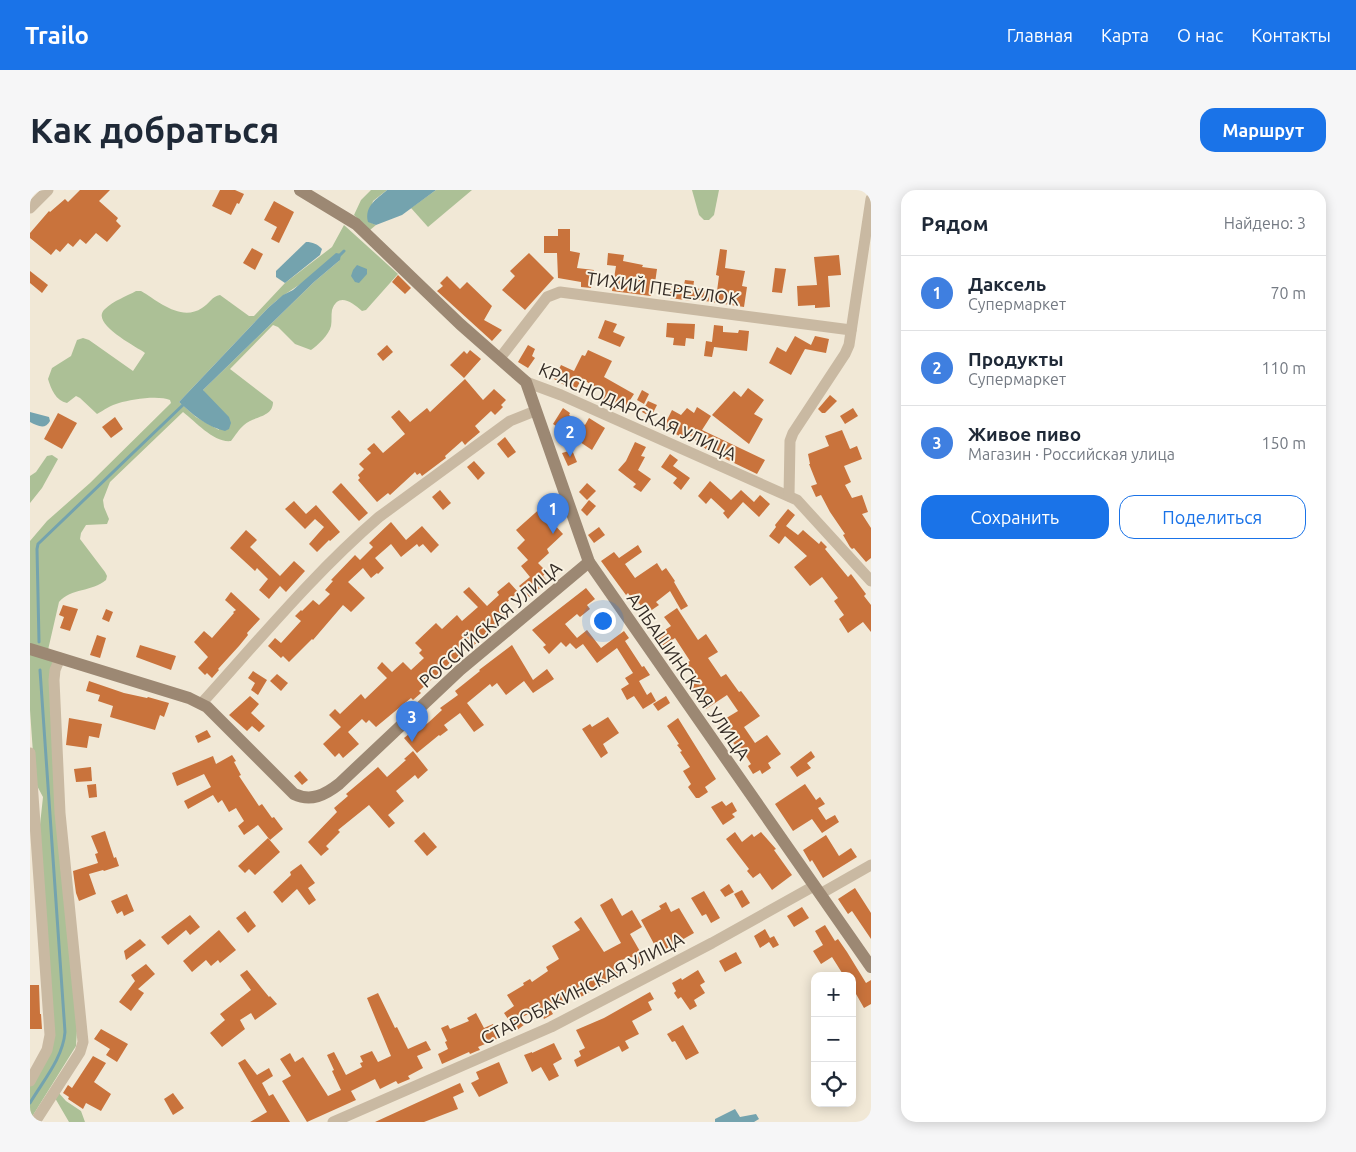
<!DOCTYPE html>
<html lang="ru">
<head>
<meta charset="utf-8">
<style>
	:root { --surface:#fff; --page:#f6f6f7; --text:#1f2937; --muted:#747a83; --line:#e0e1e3; --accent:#1a73e8 }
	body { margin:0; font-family:Ubuntu,sans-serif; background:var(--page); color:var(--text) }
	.controls { position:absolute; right:15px; bottom:15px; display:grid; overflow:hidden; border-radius:10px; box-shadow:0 2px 12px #0003 }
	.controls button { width:45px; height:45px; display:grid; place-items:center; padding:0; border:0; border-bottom:1px solid var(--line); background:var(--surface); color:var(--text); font:25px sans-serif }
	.you { position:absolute; left:572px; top:430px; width:18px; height:18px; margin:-12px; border:4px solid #fff; border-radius:50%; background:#1a73e8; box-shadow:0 0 0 8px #1a73e833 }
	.badge { display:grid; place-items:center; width:32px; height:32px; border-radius:50%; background:var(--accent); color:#fff; font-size:16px; font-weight:700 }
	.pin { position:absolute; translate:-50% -41px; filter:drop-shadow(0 1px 2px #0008) }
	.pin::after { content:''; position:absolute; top:26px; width:18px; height:15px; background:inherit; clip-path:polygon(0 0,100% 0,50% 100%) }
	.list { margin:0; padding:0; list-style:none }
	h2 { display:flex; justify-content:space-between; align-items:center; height:65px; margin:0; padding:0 20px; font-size:21px }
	h2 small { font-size:16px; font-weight:400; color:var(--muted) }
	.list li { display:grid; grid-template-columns:32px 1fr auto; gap:15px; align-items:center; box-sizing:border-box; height:75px; padding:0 20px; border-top:1px solid var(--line) }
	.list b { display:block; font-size:19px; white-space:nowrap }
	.list p { margin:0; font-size:16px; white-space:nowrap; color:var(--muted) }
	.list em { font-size:16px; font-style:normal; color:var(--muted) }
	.actions { display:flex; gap:10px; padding:15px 20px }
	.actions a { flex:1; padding:11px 0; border:1px solid var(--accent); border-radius:15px; text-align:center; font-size:18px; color:var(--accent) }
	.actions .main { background:var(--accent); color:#fff }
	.icon { flex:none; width:28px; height:28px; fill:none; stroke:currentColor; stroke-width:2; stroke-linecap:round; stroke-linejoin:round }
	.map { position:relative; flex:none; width:841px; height:932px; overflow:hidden; border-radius:15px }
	header { display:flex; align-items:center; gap:30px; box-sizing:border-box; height:70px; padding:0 25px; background:var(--accent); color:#fff }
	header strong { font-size:24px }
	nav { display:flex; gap:28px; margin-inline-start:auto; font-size:18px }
	.intro { display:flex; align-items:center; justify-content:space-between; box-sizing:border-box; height:120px; padding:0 30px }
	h1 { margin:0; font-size:35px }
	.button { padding:12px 22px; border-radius:15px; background:var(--accent); color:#fff; font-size:18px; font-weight:700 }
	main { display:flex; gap:30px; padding:0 30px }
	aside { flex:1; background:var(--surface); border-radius:15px; box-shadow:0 2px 12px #0003 }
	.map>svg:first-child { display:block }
	.green { fill:#acc096; fill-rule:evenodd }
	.water { fill:#74a3ae }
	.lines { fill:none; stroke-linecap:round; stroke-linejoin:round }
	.stream { stroke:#74a3ae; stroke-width:3 }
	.building { fill:#c9733c }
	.street { stroke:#c9b9a2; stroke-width:11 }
	.secondary { stroke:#9c8873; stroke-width:12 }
	.labels { text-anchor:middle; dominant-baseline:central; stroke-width:4; stroke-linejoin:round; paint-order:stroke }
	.street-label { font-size:18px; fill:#332b25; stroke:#f9f2e2 }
</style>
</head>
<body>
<header>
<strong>Trailo</strong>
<nav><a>Главная</a><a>Карта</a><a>О нас</a><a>Контакты</a></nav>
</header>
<div class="intro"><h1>Как добраться</h1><a class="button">Маршрут</a></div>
<main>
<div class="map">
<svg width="841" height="932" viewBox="0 0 841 932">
	<rect width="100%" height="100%" fill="#f1e8d6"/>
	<g class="green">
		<path d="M341,0H357L343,11L338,31L346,35L340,40L324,25L331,10Z"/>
		<path d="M406,0H442L398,37L381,18Z"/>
		<path d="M662,0H689L684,25L679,30H674L669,25Z"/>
		<path d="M314,35L368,84L336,120L332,121C322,112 308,102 302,120C301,125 302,131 301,136C299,145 288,155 281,160L265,154L248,137L243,135L200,179L243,212C243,228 223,226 214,235C209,239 205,246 201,251C184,253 166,232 153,222L80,292L73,310L74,317L79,329L77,334L56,335L51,343L50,349L75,382L77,386L76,390C62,402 41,398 29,412L18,460L0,455V351L17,331L60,293L141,213L140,210C129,205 101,209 89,213C81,215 74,220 67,224L50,208L46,206L37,213C26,211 21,199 18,189L22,178L41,166L47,150L53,148L59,150L103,181L115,163C105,156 59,133 75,119C83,111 97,106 106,101H111C128,111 151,132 172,118C179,114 182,106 190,105L219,126H224L255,93L302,57ZM310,70L284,92L173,200L189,240L166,227L149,212L238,118C259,99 286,85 310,70Z"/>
		<path d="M22,265L28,269L12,298L0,313V286L6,282L17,266Z"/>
		<path d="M0,464L24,472L47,840L46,856L0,930V896L19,862L9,644L13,607L5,592L0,520Z"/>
		<path d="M28,902L36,911L51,921L55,932H39L25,908Z"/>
	</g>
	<g class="water">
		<path d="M357,0H406L372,25L346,35L338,32C334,16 347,9 357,0Z"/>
		<path d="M276,52C283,52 287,54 292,59L290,65L255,93L246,87V81Z"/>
		<path d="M306,63L311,64L310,70L284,92L173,200L199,227L201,233L199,239L195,241C177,237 162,224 149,212L238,118L253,105L263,100Z"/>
		<path d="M327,75L337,79V84L329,93L325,92L321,86L323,80Z"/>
		<path d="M0,222L19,227L20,231C15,240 8,236 0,232Z"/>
		<path d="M705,919L710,927L726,924L729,929L724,932H685V929Z"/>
	</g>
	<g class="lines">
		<g class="stream">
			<path d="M308,67L314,61"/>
			<path d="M9,452L7,359L8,354L155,213"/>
			<path d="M0,913C13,891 33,868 35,842L10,480"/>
		</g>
	</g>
	<g class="building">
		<path d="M50,0H80L69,11L88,28L86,31L91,36L77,52L66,43L56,54L50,49L43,57L38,53L30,62L26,59L21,65L0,48V43L19,21L20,22L35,9L38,12Z"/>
		<path d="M190,0H205L214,4L209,14L207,13L201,25L182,16Z"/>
		<path d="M244,11L264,22L249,53L241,49L247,37L234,30Z"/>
		<path d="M528,39H540V61L550,63L547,78L564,80L561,98L551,97V92L528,88L527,63H514V46H528Z"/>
		<path d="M222,58L233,64L225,80L213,73Z"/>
		<path d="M690,59L697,60L695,78L715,81L712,96L717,97L714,117L662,109V111L640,108V93L654,95L655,90L664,91L663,98L687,101L689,86L686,85Z"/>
		<path d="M499,63L524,88L495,120L472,100L485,86L480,81Z"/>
		<path d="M578,63L594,65L593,71L613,75L612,77L627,79L625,93H623L621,106L582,101L586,76L577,75Z"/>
		<path d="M809,65L811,85L798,86L800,117L785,118V115L768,116L767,96L787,95L784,67Z"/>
		<path d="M745,78L756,79L752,103L742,102Z"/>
		<path d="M0,81L18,95L12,103L0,93Z"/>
		<path d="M368,85L381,98L375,104L362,92Z"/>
		<path d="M417,86L430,99L437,92L462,116L454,130L472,140L462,151L407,101L413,96L410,93Z"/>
		<path d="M575,130L587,134L583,142L595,147L590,157L568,148Z"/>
		<path d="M637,133L665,134L664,149L656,148L655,156L643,155L644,148L636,147Z"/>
		<path d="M684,135L693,136V142L708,143L709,140L719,141L717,161L684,157L682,167L674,166L676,151L682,152Z"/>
		<path d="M765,146L781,155L785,146L799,149L796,163L775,159L761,185L739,173L747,157L756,162Z"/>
		<path d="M357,155L363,162L353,171L347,164Z"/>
		<path d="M498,155L505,159L502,166L505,168L498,178L488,172Z"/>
		<path d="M440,160L451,169L434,188L420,175L434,161L437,164Z"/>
		<path d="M558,160L582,171L574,187L604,204L593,221L578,212L577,214L570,210L575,203L557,192L551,190L545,201L524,189L531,175L544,181L552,165L555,166Z"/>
		<path d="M435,189L453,210L464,199L476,210L471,215L473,217L465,225L461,221L445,236L450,242L438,252L435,255L432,251L415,266L416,268L392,286L390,283L387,285L385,282L360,305L358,303L347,312L328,290L330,288L328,285L334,279L329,274L341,263L337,259L344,253L353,263L375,244L361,227L369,220L380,232L397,218L400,222Z"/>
		<path d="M718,198L734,210L724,224L733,229L719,254L682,225L704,201L711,207Z"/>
		<path d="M612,200L619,204L614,214L607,210Z"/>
		<path d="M800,205L807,211L795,223H792L788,219Z"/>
		<path d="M618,211L627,215L621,227L612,222Z"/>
		<path d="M667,217L681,226L672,240L735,270L727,284L677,260L659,245L655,250L640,240L639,241L633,238L642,220L651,225L657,218L664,223Z"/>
		<path d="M533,218L540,223L539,225L555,235L559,228L575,238L562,260L523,234Z"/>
		<path d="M823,218L828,226L815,234L810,226Z"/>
		<path d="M28,223L47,233L32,259L14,249Z"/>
		<path d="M85,227L93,239L81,248L72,237Z"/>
		<path d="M812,240L820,259L827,256L832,269L814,276L821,292L815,295L822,308L832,305L838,322L832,324L841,338V368L836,372L824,358L822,359L820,357L813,345L815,344L800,322L791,305L786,307L781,296L787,294L779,274H780L778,264L799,256L795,246Z"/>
		<path d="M475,247L486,262L478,268L467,254Z"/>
		<path d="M605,252L616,257L611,266L615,267L608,280L621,289L611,302L603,297L606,294L588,280L596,271Z"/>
		<path d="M542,260L547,272L538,276L532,263Z"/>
		<path d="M640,264L648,270L643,276L660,288L651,300L643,293L647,288L631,277Z"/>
		<path d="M444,271L455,283L448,290L437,277Z"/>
		<path d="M680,291L701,310L711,300L724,312L730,305L740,314L729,327L713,312L698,329L693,323L695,321L681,308L676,314L668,306Z"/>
		<path d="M311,293L338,323L329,331L302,302Z"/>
		<path d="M557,293L566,301L557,310L549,302Z"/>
		<path d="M410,300L421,313L413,320L402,307Z"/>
		<path d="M559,310L566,316L557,326L551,320Z"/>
		<path d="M264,311L276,324L286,315L310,342L300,351L299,350L287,362L279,354L294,337L285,329L275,339L255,319Z"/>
		<path d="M514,315L527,329L523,333L533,344L517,359L519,363L508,373L517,382L513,386L518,392L499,407L489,396L500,387L491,376L498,370L487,358L495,350L486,340Z"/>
		<path d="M758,319L765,325L756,336L768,345L773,340L789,354L791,351L797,357L795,359L818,387L821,384L836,404L834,406L841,415V442L833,432L818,443L809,429L814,425L804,411L808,408L792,387L780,396L764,377L777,366L755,346L749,354L739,346L746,337L745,335Z"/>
		<path d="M361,332L376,350L392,336L409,355L401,363L393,354L389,357L387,354L371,367L361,354L345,368L354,378L348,384L347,383L341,388L333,378L318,392L335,408L321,422L313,415L283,450L282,449L259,472L253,466L251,468L238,456L245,448L251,453L271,431L265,426L271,420L272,421L283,410L289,415L300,404L295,400L303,391L301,390L325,365L330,370L343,357L339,353Z"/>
		<path d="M569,337L575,345L564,353L558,345Z"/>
		<path d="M216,340L227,350L220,357L250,386L264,371L275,381L256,402L250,396L239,409L229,400L238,389L227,378L225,381L200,358Z"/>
		<path d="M608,355L612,362L595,374L605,388L627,373L632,381L636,378L645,391L644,392L658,416L651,420L640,401L626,412L629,415L616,424L609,413L606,415L598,403L596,405L571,371L584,362L589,368Z"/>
		<path d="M479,392L488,402L472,417L478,424L442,457L440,455L424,471L423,470L389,501L391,503L383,510L381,508L346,537L339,530L336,533L332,529L318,542L329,554L313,568L309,563L305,567L293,554L311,537L299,525L305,519L310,524L331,504L335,509L357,488L347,478L352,472L362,482L373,472L381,480L394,468L389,463L392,460L385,453L406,433L412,439L427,425L432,431L448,417L433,402L439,397L457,416L469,405L467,402Z"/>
		<path d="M556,398L565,409L557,415L560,419L550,427L547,424L535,434L547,448L557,440L571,458L594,441L599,448L595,451L612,477L614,476L620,485L609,491L617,505L621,502L626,511L613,519L604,506L597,510L591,499L599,494L595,488L603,483L587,458L567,473L553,454L546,459L540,453L536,457L531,452L519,464L513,457L516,455L502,440Z"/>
		<path d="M201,402L230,429L217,443L218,445L209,456L188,479L189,480L182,488L177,483L175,485L168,478L178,467L164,452L174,441L182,448L204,423L203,422L206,420L195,410Z"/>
		<path d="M33,415L48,419L40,441L30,438L34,427L29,425Z"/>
		<path d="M647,418L668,450L676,444L688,462L678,468L691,487L696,484L709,502L711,501L730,526L714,537L725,553L737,545L751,564L738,573L741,578L732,584L730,580L723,584L718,576L721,574L710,557L708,559L688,533L708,521L697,505L676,519L657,490L664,485L656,473L660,471L645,448L633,456L626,446L641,436L634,427Z"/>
		<path d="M76,419L83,422L79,432L72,429Z"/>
		<path d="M67,445L76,448L70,468L60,465Z"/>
		<path d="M110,455L146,466L141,480L106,467Z"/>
		<path d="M482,455L503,490L517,479L524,489L503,503L494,491L476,505L467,493L462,497L460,494L437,513L454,535L444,542L430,523L414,535L418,540L410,546L409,545L387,563L374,548L379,544L382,546L399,532L412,520L410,518L428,505L425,501L450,481L449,480Z"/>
		<path d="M223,481L237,490L228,505L221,500L225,493L218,488Z"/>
		<path d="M247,484L258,493L251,501L240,491Z"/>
		<path d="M59,491L94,503L117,508L118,507L139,513L134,527L130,525L125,540L80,527L83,516L68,511L70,505L56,501Z"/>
		<path d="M220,506L229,514L221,523L235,536L229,542L222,536L217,541L199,525Z"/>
		<path d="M636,506L640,513L628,521L623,514Z"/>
		<path d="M578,527L589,543L573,554L578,563L571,568L552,539L560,534L562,537Z"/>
		<path d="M39,528L72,534L69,548L59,546L57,558L36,555Z"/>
		<path d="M648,528L686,589L675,597L678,602L669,608H666L658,597L661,594L653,581L660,577L650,562L652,561L647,555L649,554L637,536Z"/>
		<path d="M177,540L181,547L168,553L165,546Z"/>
		<path d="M383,561L398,580L388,589L385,585L366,601L374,611L358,625L365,633L359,638L339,615L308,640L310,642L296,656L299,659L291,666L278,652L307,622L304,618L318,606L316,604L348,577L357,587L376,570L374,569Z"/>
		<path d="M781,561L785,567L777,573L781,578L767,587L760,577Z"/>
		<path d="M202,565L206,571L204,572L211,585L209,586L229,616L232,614L242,628L244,627L253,639L240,650L228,635L214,645L208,636L214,631L206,618L199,622L192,610L188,613L183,605L158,619L154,611L181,597L174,584L147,596L142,583L183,566L186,574Z"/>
		<path d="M61,577L62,591L46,592L44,579Z"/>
		<path d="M270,581L278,590L272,595L264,586Z"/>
		<path d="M66,594L67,607L59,608L57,595Z"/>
		<path d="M775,594L786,610L790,607L795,614L788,618L796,630L805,625L809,632L792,643L782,629L763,641L745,614Z"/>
		<path d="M692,611L696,616L702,612L707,621L702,624L705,627L693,635L681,617Z"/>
		<path d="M75,641L84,668L86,667L89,676L74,681L73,680L59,684L66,704L49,711L46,703L43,681L68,673L65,664L68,663L61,646Z"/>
		<path d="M394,642L407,657L397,666L384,651Z"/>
		<path d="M705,642L712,652L722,644L724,647L731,642L746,659L744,660L762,685L742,700L730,683L723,688L717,681L719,679L696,649Z"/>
		<path d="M796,645L809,666L821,658L827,667L793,688L782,670L780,672L773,660Z"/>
		<path d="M238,648L250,662L225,685L219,679L215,683L208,676Z"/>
		<path d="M271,674L285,693L278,698L286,710L279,715L267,699L252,713L243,702L261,685L260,682Z"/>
		<path d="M699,694L704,702L695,707L690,700Z"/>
		<path d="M825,698L841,723V749L822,721L818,724L808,709Z"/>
		<path d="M712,700L720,713L712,718L704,704Z"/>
		<path d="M674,701L690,728L681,733L676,724L672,726L661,708Z"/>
		<path d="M97,704L104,721L94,726L92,721L87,724L81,711Z"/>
		<path d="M582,708L592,726L602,720L612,737L600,744L615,770L608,774L604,766L600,768L599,766L584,775L590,785L549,808L547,803L520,819L523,824L514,829L510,821L506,823L505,821L490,828L495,834L486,841L474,823L484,816L477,805L494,795L493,793L500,789L502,792L518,781L516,777L529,769L522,756L550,740L544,732L551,727L574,762L591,753L570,715Z"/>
		<path d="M636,712L641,722L649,718L664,743L629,763L611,730L631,719L629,716Z"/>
		<path d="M772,717L779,728L764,737L757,726Z"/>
		<path d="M215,721L226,736L218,743L206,728Z"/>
		<path d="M160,725L170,737L160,745L156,740L138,755L131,747Z"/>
		<path d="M795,735L805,751L808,749L817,762L836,793L841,790V814L834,818L822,797V786H814L802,767L791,774L783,761L793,755L785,741Z"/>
		<path d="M735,739L740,748L744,746L749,755L743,758L739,752L730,758L724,746Z"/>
		<path d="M189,740L206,760L190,773L188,770L181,776L176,770L162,782L153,771Z"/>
		<path d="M110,749L116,755L96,770L94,761Z"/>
		<path d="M706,762L712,773L695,782L689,771Z"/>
		<path d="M116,774L125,784L108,799L114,803L101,821L89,812L105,791L101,785Z"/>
		<path d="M217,780L239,807L240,806L247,814L225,830L221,823L210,830L215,839L192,857L180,843L195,830L190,824L221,800L210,785Z"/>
		<path d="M668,780L675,792L670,795L675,803L664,810L667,816L660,820L651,807L648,809L644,803L646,801L642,793L651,788L652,790Z"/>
		<path d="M0,795H9L10,824H11L12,839H0Z"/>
		<path d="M620,802L624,809L618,812L622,820L602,831L609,844L595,851L599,858L592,862L589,856L547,877L544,870L551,866L549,861L555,858L546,840L574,828Z"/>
		<path d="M348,803L365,838L367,837L378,859L396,851L401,860L387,866L393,878L378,886L380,889L368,894L366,891L350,899L345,889L321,901L326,910L277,932L252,891L261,886L250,869L260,863L265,872L273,867L298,906L311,900L302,881L304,880L297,865L304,862L316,885L332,877L330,873L333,872L330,866L342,861L348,872L361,866L337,808Z"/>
		<path d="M446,823L454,838L463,834L469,848L448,857L450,860L447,861L440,864L439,862L412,874L408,864L418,859L415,852L417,851L411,838L418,835L420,839L439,831L437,828Z"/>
		<path d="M653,835L669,863L656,870L645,851L642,852L637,844Z"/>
		<path d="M71,839L98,854L87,872L76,865L80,859L64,849Z"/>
		<path d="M524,853L532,869L523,874L529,886L519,891L511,877L502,882L494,865L502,862V863Z"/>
		<path d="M63,866L76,873L64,892L81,904L71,921L56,913L53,919L38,909L39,907L33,903L38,895L42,898Z"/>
		<path d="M215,869L227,885L239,878L243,886L232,893L239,906L243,904L260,932H220L237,922L208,873Z"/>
		<path d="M469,872L478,893L449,907L441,893L449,889L446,882Z"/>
		<path d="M430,893L434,902L423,907L428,919L394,932H345Z"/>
		<path d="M143,903L154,918L143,925L134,909Z"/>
	</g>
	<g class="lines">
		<g class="street">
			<path d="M0,18L18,0"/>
			<path d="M470,168L517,107L530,102L821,140"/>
			<path d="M496,192L531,205L767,310L841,391"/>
			<path d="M759,306L760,251L763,243L815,164L819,155L841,9"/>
			<path d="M171,514C229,450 284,383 349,327L480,231L505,221"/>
			<path d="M0,563L20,845L17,860L0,891"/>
			<path d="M790,704L841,675"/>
			<path d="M5,932L50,862L53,852L30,623L24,490L25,480L30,468"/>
			<path d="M303,932L521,837L682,753L784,696"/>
		</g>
		<g class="secondary">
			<path d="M270,0L326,34L430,134L496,192L559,372L841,777"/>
			<path d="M0,459L159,508L177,517L264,604C281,612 295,605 309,594L430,480L559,372"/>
		</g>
	</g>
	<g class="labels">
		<g class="street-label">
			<text transform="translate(633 98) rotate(8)">ТИХИЙ ПЕРЕУЛОК</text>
			<text transform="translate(608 221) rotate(24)">КРАСНОДАРСКАЯ УЛИЦА</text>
			<text transform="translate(460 434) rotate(-41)">РОССИЙСКАЯ УЛИЦА</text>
			<text transform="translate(659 486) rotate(55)">АЛБАШИНСКАЯ УЛИЦА</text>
			<text transform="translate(552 798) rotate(-27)">СТАРОБАКИНСКАЯ УЛИЦА</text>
		</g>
	</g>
</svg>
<div class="controls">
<button>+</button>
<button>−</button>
<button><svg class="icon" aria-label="locate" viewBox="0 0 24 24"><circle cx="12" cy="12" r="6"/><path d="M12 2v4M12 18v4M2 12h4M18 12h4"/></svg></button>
</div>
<div class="you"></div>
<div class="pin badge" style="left:523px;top:344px;background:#3f7fe0">1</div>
<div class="pin badge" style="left:540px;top:267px;background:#3f7fe0">2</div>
<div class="pin badge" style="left:382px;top:552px;background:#3f7fe0">3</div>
</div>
<aside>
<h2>Рядом<small>Найдено: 3</small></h2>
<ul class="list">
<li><span class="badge" style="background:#3f7fe0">1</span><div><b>Даксель</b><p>Супермаркет</p></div><em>70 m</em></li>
<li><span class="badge" style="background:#3f7fe0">2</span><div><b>Продукты</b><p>Супермаркет</p></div><em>110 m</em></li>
<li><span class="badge" style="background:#3f7fe0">3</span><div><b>Живое пиво</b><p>Магазин · Российская улица</p></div><em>150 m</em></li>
</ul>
<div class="actions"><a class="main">Сохранить</a><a>Поделиться</a></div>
</aside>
</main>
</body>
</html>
